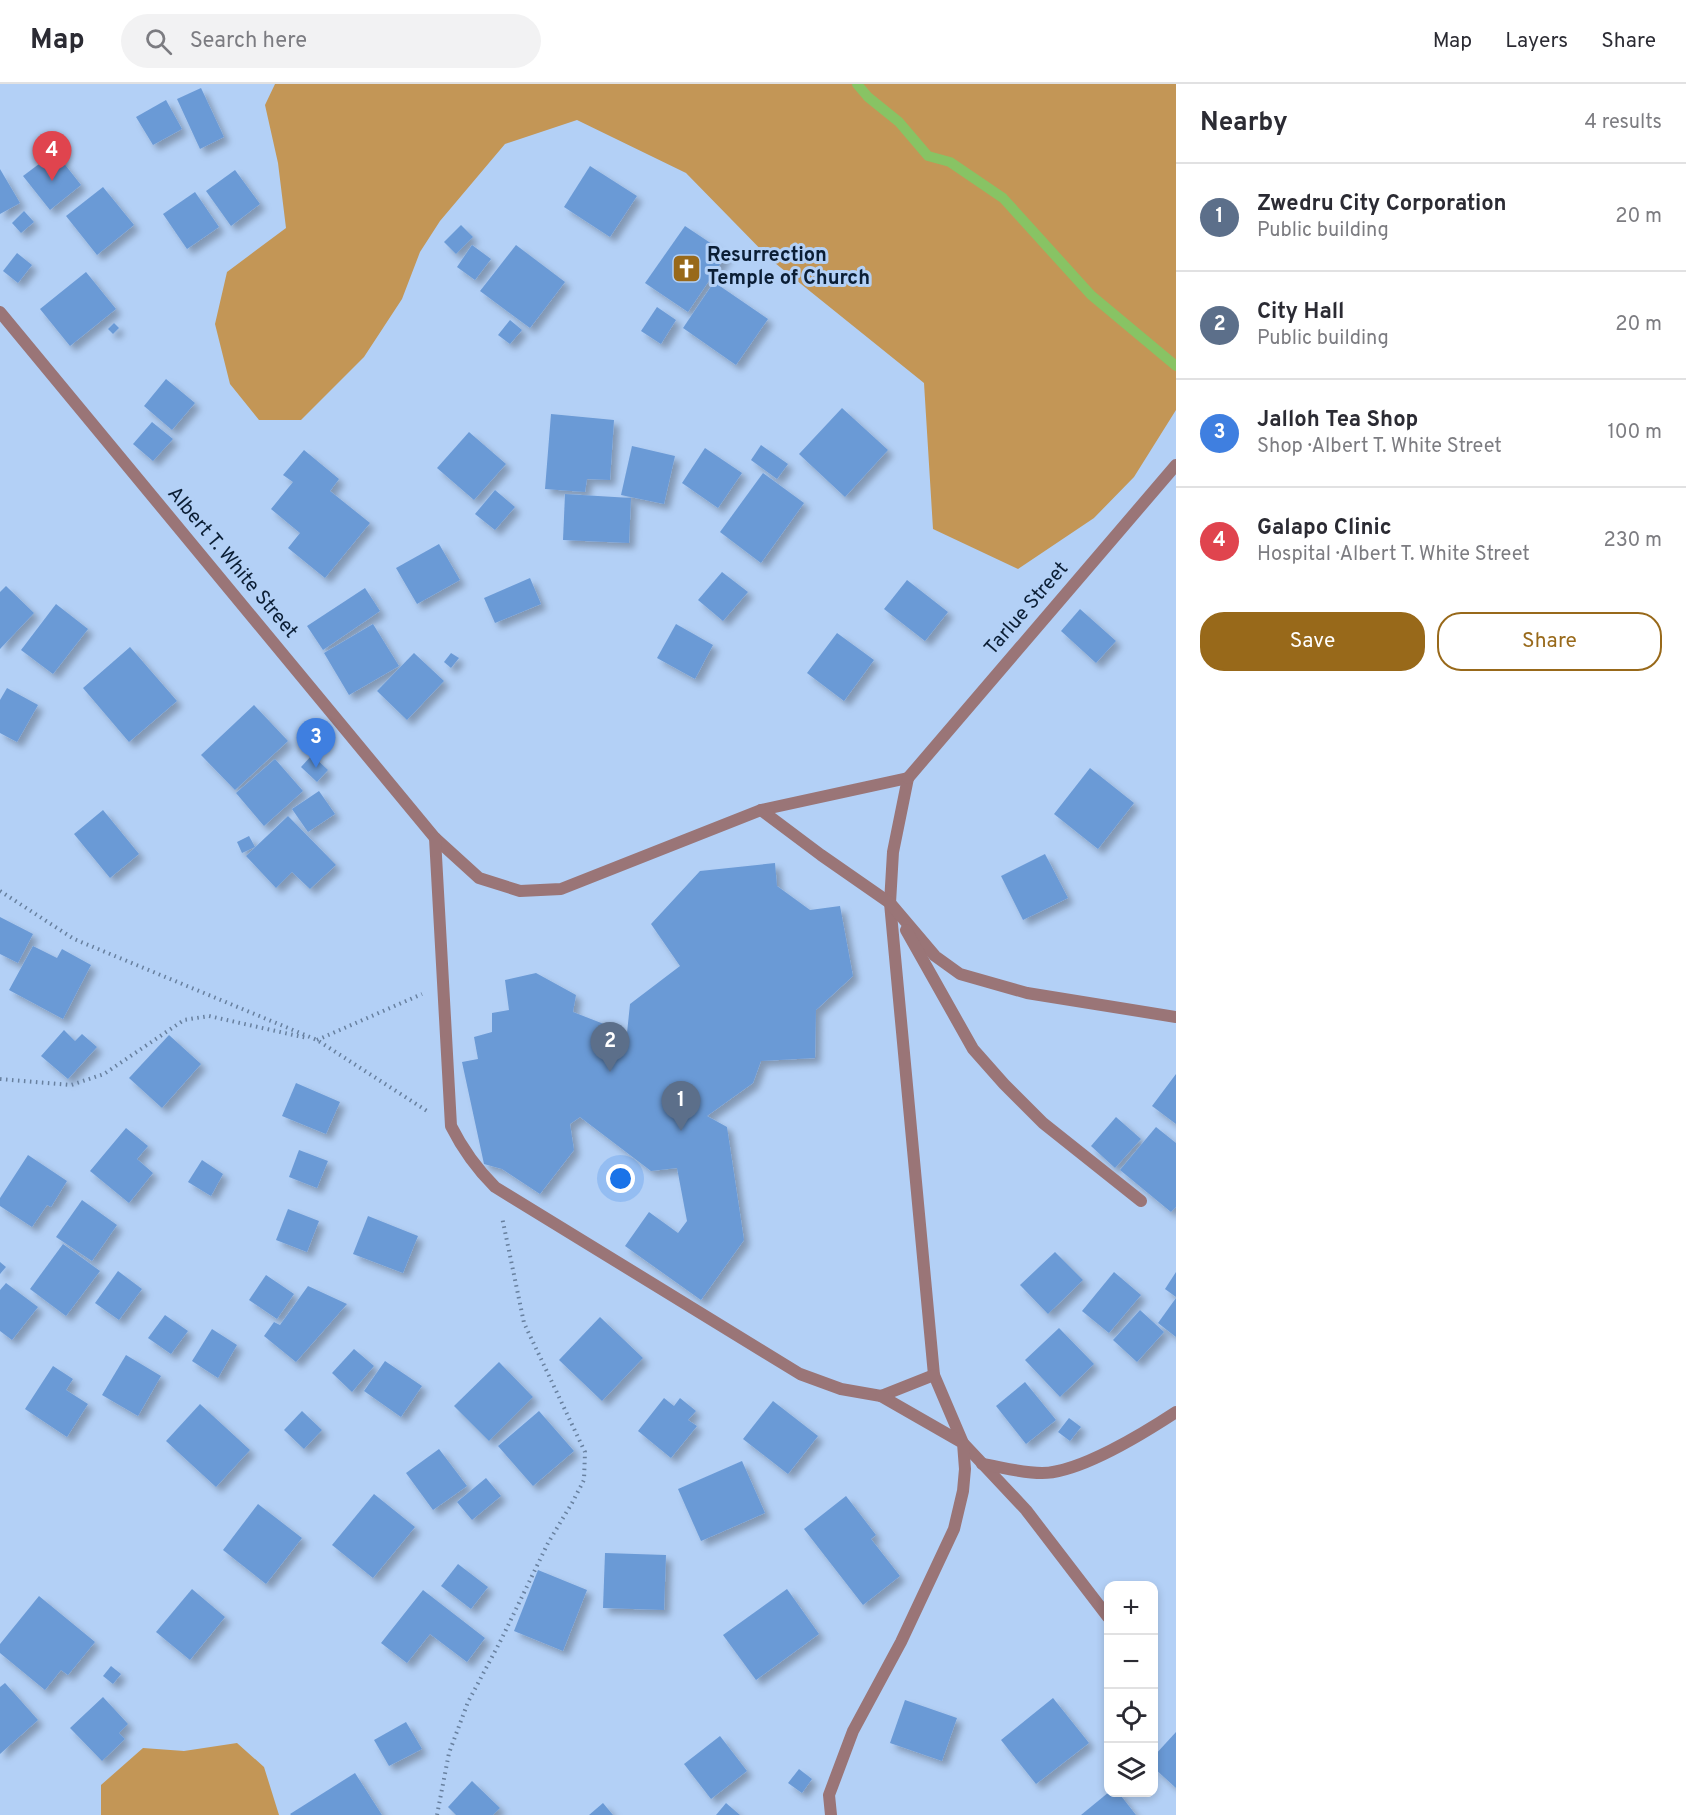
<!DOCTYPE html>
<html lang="en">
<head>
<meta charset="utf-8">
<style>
	:root { --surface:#fff; --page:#f2f2f3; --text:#2b2b33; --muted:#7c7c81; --line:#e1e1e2; --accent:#98691a }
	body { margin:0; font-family:Overpass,sans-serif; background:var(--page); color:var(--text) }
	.controls { position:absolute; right:18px; bottom:18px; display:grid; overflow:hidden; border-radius:12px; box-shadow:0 3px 9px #0003 }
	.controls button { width:54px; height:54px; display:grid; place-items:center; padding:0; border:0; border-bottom:2px solid var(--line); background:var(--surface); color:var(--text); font:30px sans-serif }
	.you { position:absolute; left:621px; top:1095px; width:21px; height:21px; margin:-15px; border:4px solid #fff; border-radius:50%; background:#1a73e8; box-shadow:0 0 0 9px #1a73e833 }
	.badge { display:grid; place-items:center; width:39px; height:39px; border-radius:50%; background:var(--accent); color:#fff; font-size:20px; font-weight:700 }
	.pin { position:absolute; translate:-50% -50px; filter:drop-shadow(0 2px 3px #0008) }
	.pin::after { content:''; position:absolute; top:32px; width:21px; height:18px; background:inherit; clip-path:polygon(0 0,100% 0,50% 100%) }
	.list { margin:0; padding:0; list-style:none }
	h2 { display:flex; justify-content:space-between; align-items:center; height:78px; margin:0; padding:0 24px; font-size:26px }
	h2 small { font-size:20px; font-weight:400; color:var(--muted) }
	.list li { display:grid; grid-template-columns:39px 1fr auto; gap:18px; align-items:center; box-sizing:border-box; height:108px; padding:0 24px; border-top:2px solid var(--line) }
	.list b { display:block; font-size:22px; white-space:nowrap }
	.list p { margin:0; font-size:20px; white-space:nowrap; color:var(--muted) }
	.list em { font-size:20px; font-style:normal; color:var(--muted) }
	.actions { display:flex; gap:12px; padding:18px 24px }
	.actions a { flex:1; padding:14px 0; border:2px solid var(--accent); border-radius:24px; text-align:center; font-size:21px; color:var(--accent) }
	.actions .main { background:var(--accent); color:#fff }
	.icon { flex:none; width:33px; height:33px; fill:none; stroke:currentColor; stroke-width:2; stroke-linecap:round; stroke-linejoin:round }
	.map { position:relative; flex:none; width:1176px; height:1731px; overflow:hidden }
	header { display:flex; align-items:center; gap:36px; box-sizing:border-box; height:84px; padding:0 30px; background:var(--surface); border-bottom:2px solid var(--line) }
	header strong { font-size:28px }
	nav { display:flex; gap:33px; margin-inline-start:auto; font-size:21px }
	.search { width:420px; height:54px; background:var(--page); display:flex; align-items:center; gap:15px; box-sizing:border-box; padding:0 21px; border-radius:33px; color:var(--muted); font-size:22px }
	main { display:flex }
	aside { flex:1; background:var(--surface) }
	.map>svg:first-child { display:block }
	.green { fill:#c39656 }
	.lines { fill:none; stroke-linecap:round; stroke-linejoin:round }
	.stream { stroke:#88c364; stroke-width:10 }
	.building { fill:#6b9ad6; filter:url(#shadow) }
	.path { stroke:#68809f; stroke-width:4; stroke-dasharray:1.5 4.5; stroke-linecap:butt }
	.minor { stroke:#9a7577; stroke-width:12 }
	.labels { text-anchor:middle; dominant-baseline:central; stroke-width:6; stroke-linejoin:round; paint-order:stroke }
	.poi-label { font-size:20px; font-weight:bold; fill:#0b1e35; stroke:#b3d0f6; text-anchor:start }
	.street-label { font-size:20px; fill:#0b1e35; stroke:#b3d0f6 }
</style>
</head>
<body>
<header>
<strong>Map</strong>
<div class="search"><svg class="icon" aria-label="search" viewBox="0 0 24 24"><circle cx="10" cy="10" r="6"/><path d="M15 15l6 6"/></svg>Search here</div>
<nav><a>Map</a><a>Layers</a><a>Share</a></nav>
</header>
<main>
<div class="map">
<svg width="1176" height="1731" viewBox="0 0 1176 1731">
	<defs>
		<filter id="shadow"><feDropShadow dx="5.5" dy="5.5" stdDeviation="3" flood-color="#0004"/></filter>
	</defs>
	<rect width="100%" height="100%" fill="#b3d0f6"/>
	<g class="green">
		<path d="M275,0H1176V326L1134,393L1094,434L1018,485L933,445L924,299L770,175L686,89L577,36L505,60L440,137L420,168L402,215L364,273L301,336H259L230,300L215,240L227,188L286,144L278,79L265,21Z"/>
		<path d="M237,1659L264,1683L279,1731H101V1701L143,1664L184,1667Z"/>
	</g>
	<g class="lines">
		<path class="stream" d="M857,0L868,13L899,38L928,72L950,78L1003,114L1091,211L1176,282"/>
	</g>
	<g class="building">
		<path d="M201,4L224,53L200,65L177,15Z"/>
		<path d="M166,16L182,45L153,61L136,33Z"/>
		<path d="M55,68L81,101L50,126L23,92Z"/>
		<path d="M590,82L637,112L610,153L564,123Z"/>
		<path d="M0,85L20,119L0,130Z"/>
		<path d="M235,86L260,120L231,142L206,107Z"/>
		<path d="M103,103L134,141L97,171L66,132Z"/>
		<path d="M195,108L219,143L187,165L163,130Z"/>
		<path d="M24,127L34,138L21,149L12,139Z"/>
		<path d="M461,141L473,153L456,170L444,158Z"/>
		<path d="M685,142L727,170L688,228L645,199Z"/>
		<path d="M472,161L491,175L475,196L457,183Z"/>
		<path d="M516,161L565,198L530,244L480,207Z"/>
		<path d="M17,169L32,181L18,199L3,187Z"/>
		<path d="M86,188L116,225L70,262L40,225Z"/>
		<path d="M714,198L768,235L736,281L683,244Z"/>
		<path d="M657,223L676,236L661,260L641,247Z"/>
		<path d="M510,236L522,246L510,260L498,251Z"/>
		<path d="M114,239L119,244L113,250L108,245Z"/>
		<path d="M166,295L195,319L172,346L144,322Z"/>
		<path d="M842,324L888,366L845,413L799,370Z"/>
		<path d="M551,330L614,336L610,396L587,395L585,408L545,405Z"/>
		<path d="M152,338L173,355L153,377L133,360Z"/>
		<path d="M469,348L506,380L474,416L437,384Z"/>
		<path d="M761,361L788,380L777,395L751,376Z"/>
		<path d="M632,362L675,372L664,420L621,411Z"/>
		<path d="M705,364L742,389L718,424L682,399Z"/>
		<path d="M304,366L339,395L330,407L370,439L325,494L288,464L300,449L271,425L293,398L283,391Z"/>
		<path d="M763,389L804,419L761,479L720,448Z"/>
		<path d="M495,406L515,423L495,446L475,430Z"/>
		<path d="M565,410L631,414L629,459L563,456Z"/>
		<path d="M439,460L460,496L417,520L396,484Z"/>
		<path d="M722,488L748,508L723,537L698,516Z"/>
		<path d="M530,494L541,520L495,539L484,514Z"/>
		<path d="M907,496L948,528L925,557L884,525Z"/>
		<path d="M6,502L34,529L0,565V508Z"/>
		<path d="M365,504L380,527L323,566L307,542Z"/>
		<path d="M56,520L88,545L53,590L21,566Z"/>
		<path d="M1080,525L1116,557L1096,579L1061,547Z"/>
		<path d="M373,540L399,582L349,611L324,569Z"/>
		<path d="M676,540L713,561L695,595L657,574Z"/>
		<path d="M837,549L874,576L844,617L807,589Z"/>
		<path d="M130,563L177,617L129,658L83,604Z"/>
		<path d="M414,569L444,597L407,636L377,607Z"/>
		<path d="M451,569L459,574L451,584L444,578Z"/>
		<path d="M7,604L38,621L17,658L0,649V616Z"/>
		<path d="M254,621L288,657L235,706L201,671Z"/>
		<path d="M312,671L328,686L317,698L301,683Z"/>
		<path d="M275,675L303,707L264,742L236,709Z"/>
		<path d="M1090,684L1134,719L1098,765L1054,730Z"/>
		<path d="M319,707L335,730L308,748L292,725Z"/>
		<path d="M103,726L139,770L110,794L74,750Z"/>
		<path d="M288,732L336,781L310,805L292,788L276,804L246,772Z"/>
		<path d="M249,752L255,763L242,769L237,758Z"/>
		<path d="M1045,770L1068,814L1023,836L1001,792Z"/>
		<path d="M775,779L777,802L810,826L840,822L853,892L816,926L815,974L761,977L753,999L707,1032L727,1043L744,1156L701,1216L625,1162L649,1128L678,1149L687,1137L677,1084L651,1087L580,1033L570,1040L574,1066L540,1110L502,1085L484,1080L462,978L478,975L474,953L492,948V929L509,926L505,896L536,889L576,911L573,928L627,949L630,920L680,882L651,840L700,787Z"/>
		<path d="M0,833L33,850L18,879L0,870Z"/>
		<path d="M33,862L57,874L62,865L91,881L63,935L9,906Z"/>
		<path d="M64,946L75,957L82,950L97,963L68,995L41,972Z"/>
		<path d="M169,951L201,980L162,1024L129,994Z"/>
		<path d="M1176,990V1040L1152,1022Z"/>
		<path d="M296,999L340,1018L326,1050L282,1032Z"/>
		<path d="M1116,1033L1141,1055L1115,1084L1091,1062Z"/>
		<path d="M1156,1043L1176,1059V1123L1171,1128L1120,1086Z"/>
		<path d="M126,1044L148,1062L137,1075L153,1089L129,1119L90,1087Z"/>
		<path d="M299,1066L328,1077L317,1104L289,1093Z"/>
		<path d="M28,1071L67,1097L51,1123L47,1121L32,1143L0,1122V1114Z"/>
		<path d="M202,1076L223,1090L211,1112L188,1098Z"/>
		<path d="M82,1116L117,1141L92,1177L56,1153Z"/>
		<path d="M288,1125L319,1137L307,1168L276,1156Z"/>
		<path d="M368,1132L418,1152L403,1189L353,1170Z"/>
		<path d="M63,1160L100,1187L66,1232L30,1205Z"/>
		<path d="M1055,1168L1083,1196L1048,1230L1020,1201Z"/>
		<path d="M0,1178L6,1183L0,1190Z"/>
		<path d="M118,1187L142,1205L119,1236L95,1219Z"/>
		<path d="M1114,1188L1141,1211L1109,1249L1082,1227Z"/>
		<path d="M1176,1188V1213L1165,1205Z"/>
		<path d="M266,1191L294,1210L277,1235L249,1216Z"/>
		<path d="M6,1199L38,1223L12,1256L0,1247V1206Z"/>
		<path d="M308,1202L347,1220L296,1278L264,1252L274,1238L280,1241Z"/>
		<path d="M1176,1214V1253L1158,1239Z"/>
		<path d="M1140,1226L1164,1248L1137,1278L1113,1256Z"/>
		<path d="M165,1231L188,1247L171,1270L148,1254Z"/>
		<path d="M600,1233L643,1274L602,1317L559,1276Z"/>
		<path d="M1059,1244L1094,1280L1060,1313L1025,1276Z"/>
		<path d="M212,1245L237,1261L218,1294L192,1277Z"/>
		<path d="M354,1265L374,1282L352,1308L332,1289Z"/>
		<path d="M126,1271L161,1292L138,1332L102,1311Z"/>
		<path d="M385,1277L422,1302L401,1333L364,1307Z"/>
		<path d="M499,1278L533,1313L489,1357L454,1322Z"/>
		<path d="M53,1282L73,1295L66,1306L88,1320L67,1353L25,1325Z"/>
		<path d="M1025,1298L1056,1336L1026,1360L996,1322Z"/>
		<path d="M664,1314L674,1322L680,1314L696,1327L688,1336L697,1342L671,1374L638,1347Z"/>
		<path d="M773,1317L818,1352L788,1390L743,1355Z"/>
		<path d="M200,1320L250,1366L216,1403L166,1357Z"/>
		<path d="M302,1327L322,1346L304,1365L284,1346Z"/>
		<path d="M539,1327L574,1367L533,1402L498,1362Z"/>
		<path d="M1069,1334L1081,1343L1070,1357L1058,1348Z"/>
		<path d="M439,1365L467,1402L433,1426L406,1389Z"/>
		<path d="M742,1377L765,1429L701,1457L678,1405Z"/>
		<path d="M486,1394L501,1412L472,1436L457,1418Z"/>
		<path d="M374,1410L415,1443L373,1494L332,1461Z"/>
		<path d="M846,1412L876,1451L871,1455L900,1492L863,1521L804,1445Z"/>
		<path d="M258,1420L302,1454L266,1500L223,1466Z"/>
		<path d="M605,1469L666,1471L664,1526L603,1524Z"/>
		<path d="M458,1480L488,1503L471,1525L441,1502Z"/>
		<path d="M538,1486L587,1506L563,1567L514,1547Z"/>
		<path d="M192,1505L225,1533L190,1576L156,1548Z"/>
		<path d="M787,1505L819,1550L756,1596L723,1551Z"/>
		<path d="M423,1506L485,1554L467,1578L430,1550L407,1579L381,1559Z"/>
		<path d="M39,1512L95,1558L68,1591L61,1586L45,1606L0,1569V1560Z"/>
		<path d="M111,1582L121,1590L113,1600L103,1592Z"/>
		<path d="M5,1599L38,1636L0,1670V1603Z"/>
		<path d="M103,1613L128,1640L119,1649L125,1655L102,1677L70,1644Z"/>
		<path d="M1053,1614L1089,1659L1036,1700L1001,1656Z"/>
		<path d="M905,1616L957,1634L942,1677L890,1659Z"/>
		<path d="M406,1638L422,1665L389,1682L374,1656Z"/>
		<path d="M1176,1648V1704L1154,1684V1672Z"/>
		<path d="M720,1652L747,1687L711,1715L684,1680Z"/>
		<path d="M799,1685L812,1695L802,1709L788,1699Z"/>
		<path d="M355,1689L382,1731H291L290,1730Z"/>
		<path d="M472,1697L500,1724L493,1731H456L448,1723Z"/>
		<path d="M1109,1708H1118L1136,1731H1081Z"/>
		<path d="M603,1719L613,1731H589Z"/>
		<path d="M726,1719L740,1731H716Z"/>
	</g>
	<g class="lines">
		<g class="path">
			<path d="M0,807L74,855L317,956L427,1027"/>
			<path d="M317,956L422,910"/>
			<path d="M0,995L71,1001L104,990L184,936L209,932L307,954"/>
			<path d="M437,1731L449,1669L468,1618L501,1556L548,1459L572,1419L584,1396L585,1368L524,1239L502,1133"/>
		</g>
		<g class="minor">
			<path d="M0,228L435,754L479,794L520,807L561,805L761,726L908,694"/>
			<path d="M908,694L893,768L890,819L934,1291"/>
			<path d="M908,694L1176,381"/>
			<path d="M761,726L821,771L890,819L935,872L960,890L1027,909L1176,933"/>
			<path d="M435,754L451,1042C463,1066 476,1084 495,1103L800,1290L841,1305L881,1312L934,1291L963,1359L1026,1426L1108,1533"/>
			<path d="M906,846L973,965L1004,1000L1043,1039L1141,1117"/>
			<path d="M982,1380C1001,1383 1022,1389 1042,1389C1079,1389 1144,1349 1176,1328"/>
			<path d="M831,1731L829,1711L853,1647L901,1558L954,1445L963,1407L965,1385L963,1359L881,1312"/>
		</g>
	</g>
	<defs>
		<symbol id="church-square" viewBox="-11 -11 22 22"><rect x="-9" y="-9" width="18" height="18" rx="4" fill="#98691a" stroke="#b3d0f6"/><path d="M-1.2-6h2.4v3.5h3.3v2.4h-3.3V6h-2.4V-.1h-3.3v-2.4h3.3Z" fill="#fff"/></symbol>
	</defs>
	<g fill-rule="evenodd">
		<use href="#church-square" x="670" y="168" width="33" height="33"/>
	</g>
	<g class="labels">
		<g class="poi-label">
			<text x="707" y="172">Resurrection<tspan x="707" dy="23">Temple of Church</tspan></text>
		</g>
		<g class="street-label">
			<text transform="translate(232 479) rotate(50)">Albert T. White Street</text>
			<text transform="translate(1027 525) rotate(-49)">Tarlue Street</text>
		</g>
	</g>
</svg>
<div class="controls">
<button>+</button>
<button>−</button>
<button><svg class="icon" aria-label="locate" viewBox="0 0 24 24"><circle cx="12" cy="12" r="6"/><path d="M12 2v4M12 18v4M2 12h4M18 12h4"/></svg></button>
<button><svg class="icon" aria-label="layers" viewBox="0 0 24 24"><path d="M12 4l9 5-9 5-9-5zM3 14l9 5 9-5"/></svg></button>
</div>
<div class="you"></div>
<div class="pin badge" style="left:681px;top:1047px;background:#5c6f8a">1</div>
<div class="pin badge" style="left:610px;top:988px;background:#5c6f8a">2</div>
<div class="pin badge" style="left:316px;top:684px;background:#3f7fe0">3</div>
<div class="pin badge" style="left:52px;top:97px;background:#e0444e">4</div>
</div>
<aside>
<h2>Nearby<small>4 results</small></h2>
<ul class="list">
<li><span class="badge" style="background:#5c6f8a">1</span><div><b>Zwedru City Corporation</b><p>Public building</p></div><em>20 m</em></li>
<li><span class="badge" style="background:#5c6f8a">2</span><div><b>City Hall</b><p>Public building</p></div><em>20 m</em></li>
<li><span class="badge" style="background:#3f7fe0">3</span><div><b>Jalloh Tea Shop</b><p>Shop · Albert T. White Street</p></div><em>100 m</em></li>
<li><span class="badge" style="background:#e0444e">4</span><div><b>Galapo Clinic</b><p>Hospital · Albert T. White Street</p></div><em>230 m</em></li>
</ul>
<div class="actions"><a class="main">Save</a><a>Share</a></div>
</aside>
</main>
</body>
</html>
